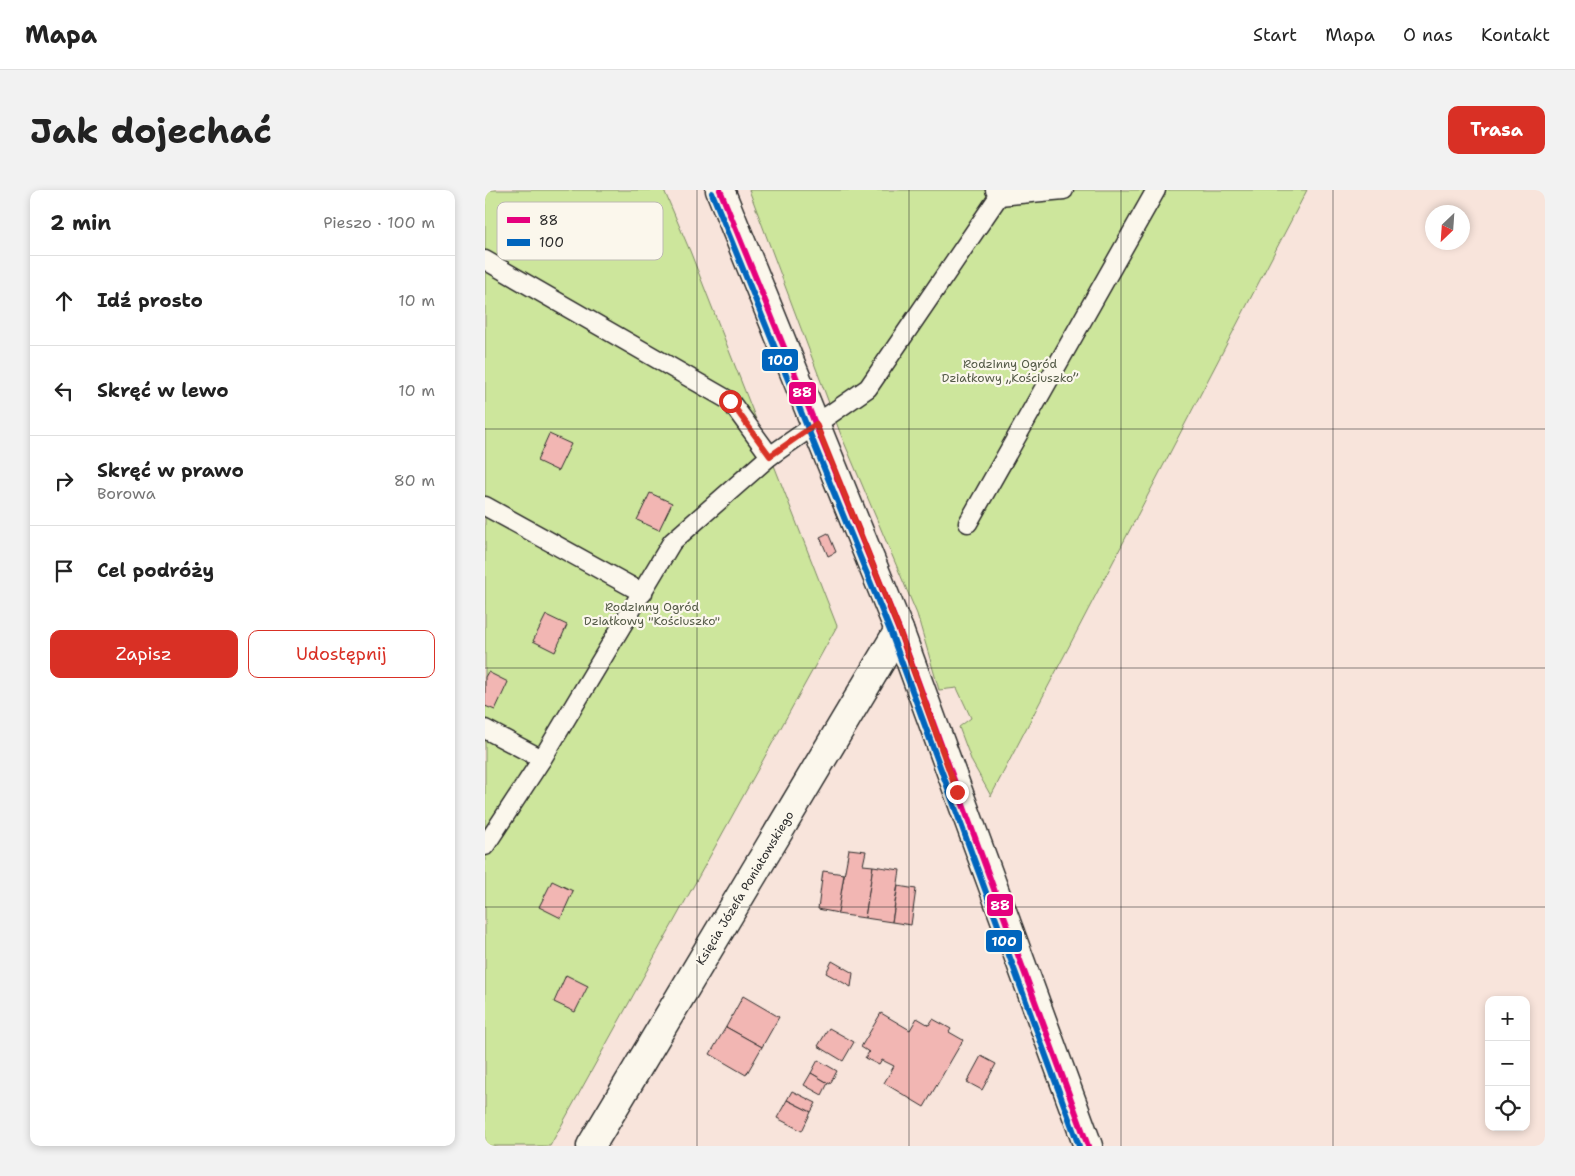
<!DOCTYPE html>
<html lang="pl">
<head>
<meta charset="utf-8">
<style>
	:root { --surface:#fff; --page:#f2f2f2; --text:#222; --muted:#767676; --line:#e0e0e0; --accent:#d93025 }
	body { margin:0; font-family:"Shantell Sans",sans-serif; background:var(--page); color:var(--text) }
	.controls { position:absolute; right:15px; bottom:15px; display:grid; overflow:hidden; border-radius:10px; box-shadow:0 2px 8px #0003 }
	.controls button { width:45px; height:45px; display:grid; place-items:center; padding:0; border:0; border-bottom:1px solid var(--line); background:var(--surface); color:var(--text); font:25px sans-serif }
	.compass { position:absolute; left:940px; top:15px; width:45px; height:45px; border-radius:50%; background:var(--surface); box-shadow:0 2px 8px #0003; rotate:205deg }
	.stop { position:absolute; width:15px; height:15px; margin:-11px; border:4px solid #d93025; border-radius:50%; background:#fff }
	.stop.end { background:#d93025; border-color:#fff; box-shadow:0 1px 5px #0008 }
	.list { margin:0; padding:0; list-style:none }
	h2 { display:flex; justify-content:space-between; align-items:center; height:65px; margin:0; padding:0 20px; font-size:21px }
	h2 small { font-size:16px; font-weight:400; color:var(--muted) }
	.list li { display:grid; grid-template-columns:32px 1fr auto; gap:15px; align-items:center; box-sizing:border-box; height:90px; padding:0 20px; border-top:1px solid var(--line) }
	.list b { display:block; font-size:19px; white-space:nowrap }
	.list p { margin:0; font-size:16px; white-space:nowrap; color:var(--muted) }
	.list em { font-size:16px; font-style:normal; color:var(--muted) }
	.actions { display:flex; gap:10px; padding:15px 20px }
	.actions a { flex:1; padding:11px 0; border:1px solid var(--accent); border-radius:10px; text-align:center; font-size:18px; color:var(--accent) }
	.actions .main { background:var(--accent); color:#fff }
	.icon { flex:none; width:28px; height:28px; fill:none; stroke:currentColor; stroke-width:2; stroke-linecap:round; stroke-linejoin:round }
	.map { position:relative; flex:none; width:1060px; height:956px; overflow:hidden; border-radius:10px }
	header { display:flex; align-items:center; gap:30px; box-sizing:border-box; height:70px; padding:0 25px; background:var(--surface); border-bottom:1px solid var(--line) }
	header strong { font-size:24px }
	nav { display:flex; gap:28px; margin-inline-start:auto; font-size:18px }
	.intro { display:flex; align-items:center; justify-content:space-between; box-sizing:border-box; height:120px; padding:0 30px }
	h1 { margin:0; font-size:35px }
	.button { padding:12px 22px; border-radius:10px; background:var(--accent); color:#fff; font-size:18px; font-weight:700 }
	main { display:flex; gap:30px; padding:0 30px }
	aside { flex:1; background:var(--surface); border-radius:10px; box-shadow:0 2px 8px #0003 }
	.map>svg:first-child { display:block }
	.green { fill:#cde69c; stroke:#7c8864 }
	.building { fill:#f2b6b3; stroke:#2b2b2b }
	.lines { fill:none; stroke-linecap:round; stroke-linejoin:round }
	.service-casing { stroke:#2b2b2b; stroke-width:21 }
	.minor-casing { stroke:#2b2b2b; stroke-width:31 }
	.service { stroke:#fbf7ec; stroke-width:18 }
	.minor { stroke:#fbf7ec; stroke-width:28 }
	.bus-1-casing { stroke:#fbf7ec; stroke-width:10 }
	.bus-2-casing { stroke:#fbf7ec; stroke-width:10 }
	.bus-1 { stroke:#e5007d; stroke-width:6 }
	.bus-2 { stroke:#0065bd; stroke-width:6 }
	.route { stroke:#d93025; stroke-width:6 }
	.grid { fill:none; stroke:#2b2b2b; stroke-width:1; stroke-opacity:0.55 }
	.labels { text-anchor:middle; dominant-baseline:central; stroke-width:4.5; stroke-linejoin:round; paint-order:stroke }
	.park-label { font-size:12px; fill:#545a47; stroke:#fbf7ec }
	.street-label { font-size:12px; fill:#2b2b2b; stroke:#fbf7ec }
	.key { fill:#fbf7ec; stroke:#bdbab2; stroke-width:1 }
	.key-label { font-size:14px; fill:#2b2b2b }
	.line-badge { stroke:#fbf7ec; stroke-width:2 }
	.badge-label { font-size:14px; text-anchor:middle; font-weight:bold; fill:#fff }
</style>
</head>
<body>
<header>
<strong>Mapa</strong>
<nav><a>Start</a><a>Mapa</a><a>O nas</a><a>Kontakt</a></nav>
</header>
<div class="intro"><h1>Jak dojechać</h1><a class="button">Trasa</a></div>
<main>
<aside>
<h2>2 min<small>Pieszo · 100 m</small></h2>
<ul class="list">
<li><svg class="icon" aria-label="ahead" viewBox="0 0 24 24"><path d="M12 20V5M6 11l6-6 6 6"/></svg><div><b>Idź prosto</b></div><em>10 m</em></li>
<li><svg class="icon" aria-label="left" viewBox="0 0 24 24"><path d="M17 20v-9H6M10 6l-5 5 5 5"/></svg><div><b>Skręć w lewo</b></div><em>10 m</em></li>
<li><svg class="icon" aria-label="right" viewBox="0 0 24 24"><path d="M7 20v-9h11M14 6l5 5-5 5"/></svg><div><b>Skręć w prawo</b><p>Borowa</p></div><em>80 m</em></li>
<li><svg class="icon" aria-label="arrive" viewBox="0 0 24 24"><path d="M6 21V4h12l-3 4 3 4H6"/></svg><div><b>Cel podróży</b></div></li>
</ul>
<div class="actions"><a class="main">Zapisz</a><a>Udostępnij</a></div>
</aside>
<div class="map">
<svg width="1060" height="956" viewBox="0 0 1060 956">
	<rect width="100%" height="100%" fill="#f8e4db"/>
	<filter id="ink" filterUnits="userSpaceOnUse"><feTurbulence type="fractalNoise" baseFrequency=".02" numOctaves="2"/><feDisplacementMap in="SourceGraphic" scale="10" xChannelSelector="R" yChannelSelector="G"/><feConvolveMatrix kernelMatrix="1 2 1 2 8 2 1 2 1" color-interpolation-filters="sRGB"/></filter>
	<g filter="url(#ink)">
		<g class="green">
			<path d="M0,0H179L205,61L352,436L65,956H0Z"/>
			<path d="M264,0H822L506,606L487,572L474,537L486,528L472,498L454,500L432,424L356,245Z"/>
		</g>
		<g class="building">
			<path d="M64,244L86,254L73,281L52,271Z"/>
			<path d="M165,303L187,313L174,340L152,330Z"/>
			<path d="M343,343L351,362L343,366L335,347Z"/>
			<path d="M61,425L82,435L70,462L48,451Z"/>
			<path d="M3,482L23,492L10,520L0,516V487Z"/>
			<path d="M364,659L381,661L378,675L388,676L380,728L352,724Z"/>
			<path d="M388,676L415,680L407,732L380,728Z"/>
			<path d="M338,681L359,684L353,723L333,719Z"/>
			<path d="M67,691L88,701L76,728L54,717Z"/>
			<path d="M413,696L431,699L426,735L407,732Z"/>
			<path d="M347,771L368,783L366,797L341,783Z"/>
			<path d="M81,785L103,796L90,822L69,812Z"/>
			<path d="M258,806L294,827L277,857L241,837Z"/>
			<path d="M396,823L425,840L432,828L444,835L448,829L466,839L464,842L478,850L439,917L399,893L409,876L397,870L394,875L380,868L384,862L376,857Z"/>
			<path d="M241,837L277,857L261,885L225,864Z"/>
			<path d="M344,838L369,852L358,871L333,856Z"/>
			<path d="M496,866L511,874L497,900L482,892Z"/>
			<path d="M333,870L352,881L345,894L326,883Z"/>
			<path d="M326,883L343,893L337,905L319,895Z"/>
			<path d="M307,901L331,913L326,922L302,910Z"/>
			<path d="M302,910L326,922L317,941L292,928Z"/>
		</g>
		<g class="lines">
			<defs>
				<g id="service">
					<path d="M514,6L579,0"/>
					<path d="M0,70L245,211L285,266L383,198L514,6L510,0"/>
					<path d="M0,316L158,403"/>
					<path d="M483,333L671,0"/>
					<path d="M0,539L57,569L0,656"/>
					<path d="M57,569L187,352L285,266"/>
				</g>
				<g id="minor">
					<path d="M235,0L414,440L603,956"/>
					<path d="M106,956L414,440"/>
				</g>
			</defs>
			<use href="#service" class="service-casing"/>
			<use href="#minor" class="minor-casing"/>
			<use href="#service" class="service"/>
			<use href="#minor" class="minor"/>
			<defs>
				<path id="bus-1" d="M235,0L414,440L603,956"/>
				<path id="bus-2" d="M227,3L406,443L594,956"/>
			</defs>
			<use href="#bus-1" class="bus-1-casing"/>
			<use href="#bus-2" class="bus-2-casing"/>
			<use href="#bus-1" class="bus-1"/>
			<use href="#bus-2" class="bus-2"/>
		</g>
	</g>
	<g class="lines" filter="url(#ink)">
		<path class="route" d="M245,211L285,266L331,234L414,440L472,602"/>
	</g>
	<path class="grid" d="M212,0V956M424,0V956M636,0V956M848,0V956M0,239H1060M0,478H1060M0,717H1060"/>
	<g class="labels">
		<g class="park-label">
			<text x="525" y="174">Rodzinny Ogród<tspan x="525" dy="14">Działkowy „Kościuszko”</tspan></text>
			<text x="167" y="417">Rodzinny Ogród<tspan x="167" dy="14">Działkowy "Kościuszko"</tspan></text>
		</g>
		<g class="street-label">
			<text transform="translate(260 698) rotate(-59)">Księcia Józefa Poniatowskiego</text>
		</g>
	</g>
	<rect x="12" y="12" width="166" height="58" rx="8" class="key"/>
	<rect x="22" y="27" width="23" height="6" fill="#e5007d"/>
	<rect x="22" y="49" width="23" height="7" fill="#0065bd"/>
	<g class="key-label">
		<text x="54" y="35">88</text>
		<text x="54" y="57">100</text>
	</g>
	<g class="line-badge">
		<rect x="276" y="158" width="38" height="24" rx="5" fill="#0065bd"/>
		<rect x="303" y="191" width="29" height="24" rx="5" fill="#e5007d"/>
		<rect x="501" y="703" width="28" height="24" rx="5" fill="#e5007d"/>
		<rect x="500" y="739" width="38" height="24" rx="5" fill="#0065bd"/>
	</g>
	<g class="badge-label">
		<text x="295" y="175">100</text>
		<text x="317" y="207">88</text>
		<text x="515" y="720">88</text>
		<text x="519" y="756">100</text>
	</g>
</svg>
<div class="controls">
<button>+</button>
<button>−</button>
<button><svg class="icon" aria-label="locate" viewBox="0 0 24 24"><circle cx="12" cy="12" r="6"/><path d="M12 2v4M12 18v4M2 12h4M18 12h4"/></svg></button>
</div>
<svg class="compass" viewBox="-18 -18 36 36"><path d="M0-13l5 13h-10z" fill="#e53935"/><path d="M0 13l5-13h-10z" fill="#767676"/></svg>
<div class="stop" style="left:245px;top:211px"></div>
<div class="stop end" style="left:472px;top:602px"></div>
</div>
</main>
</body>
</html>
